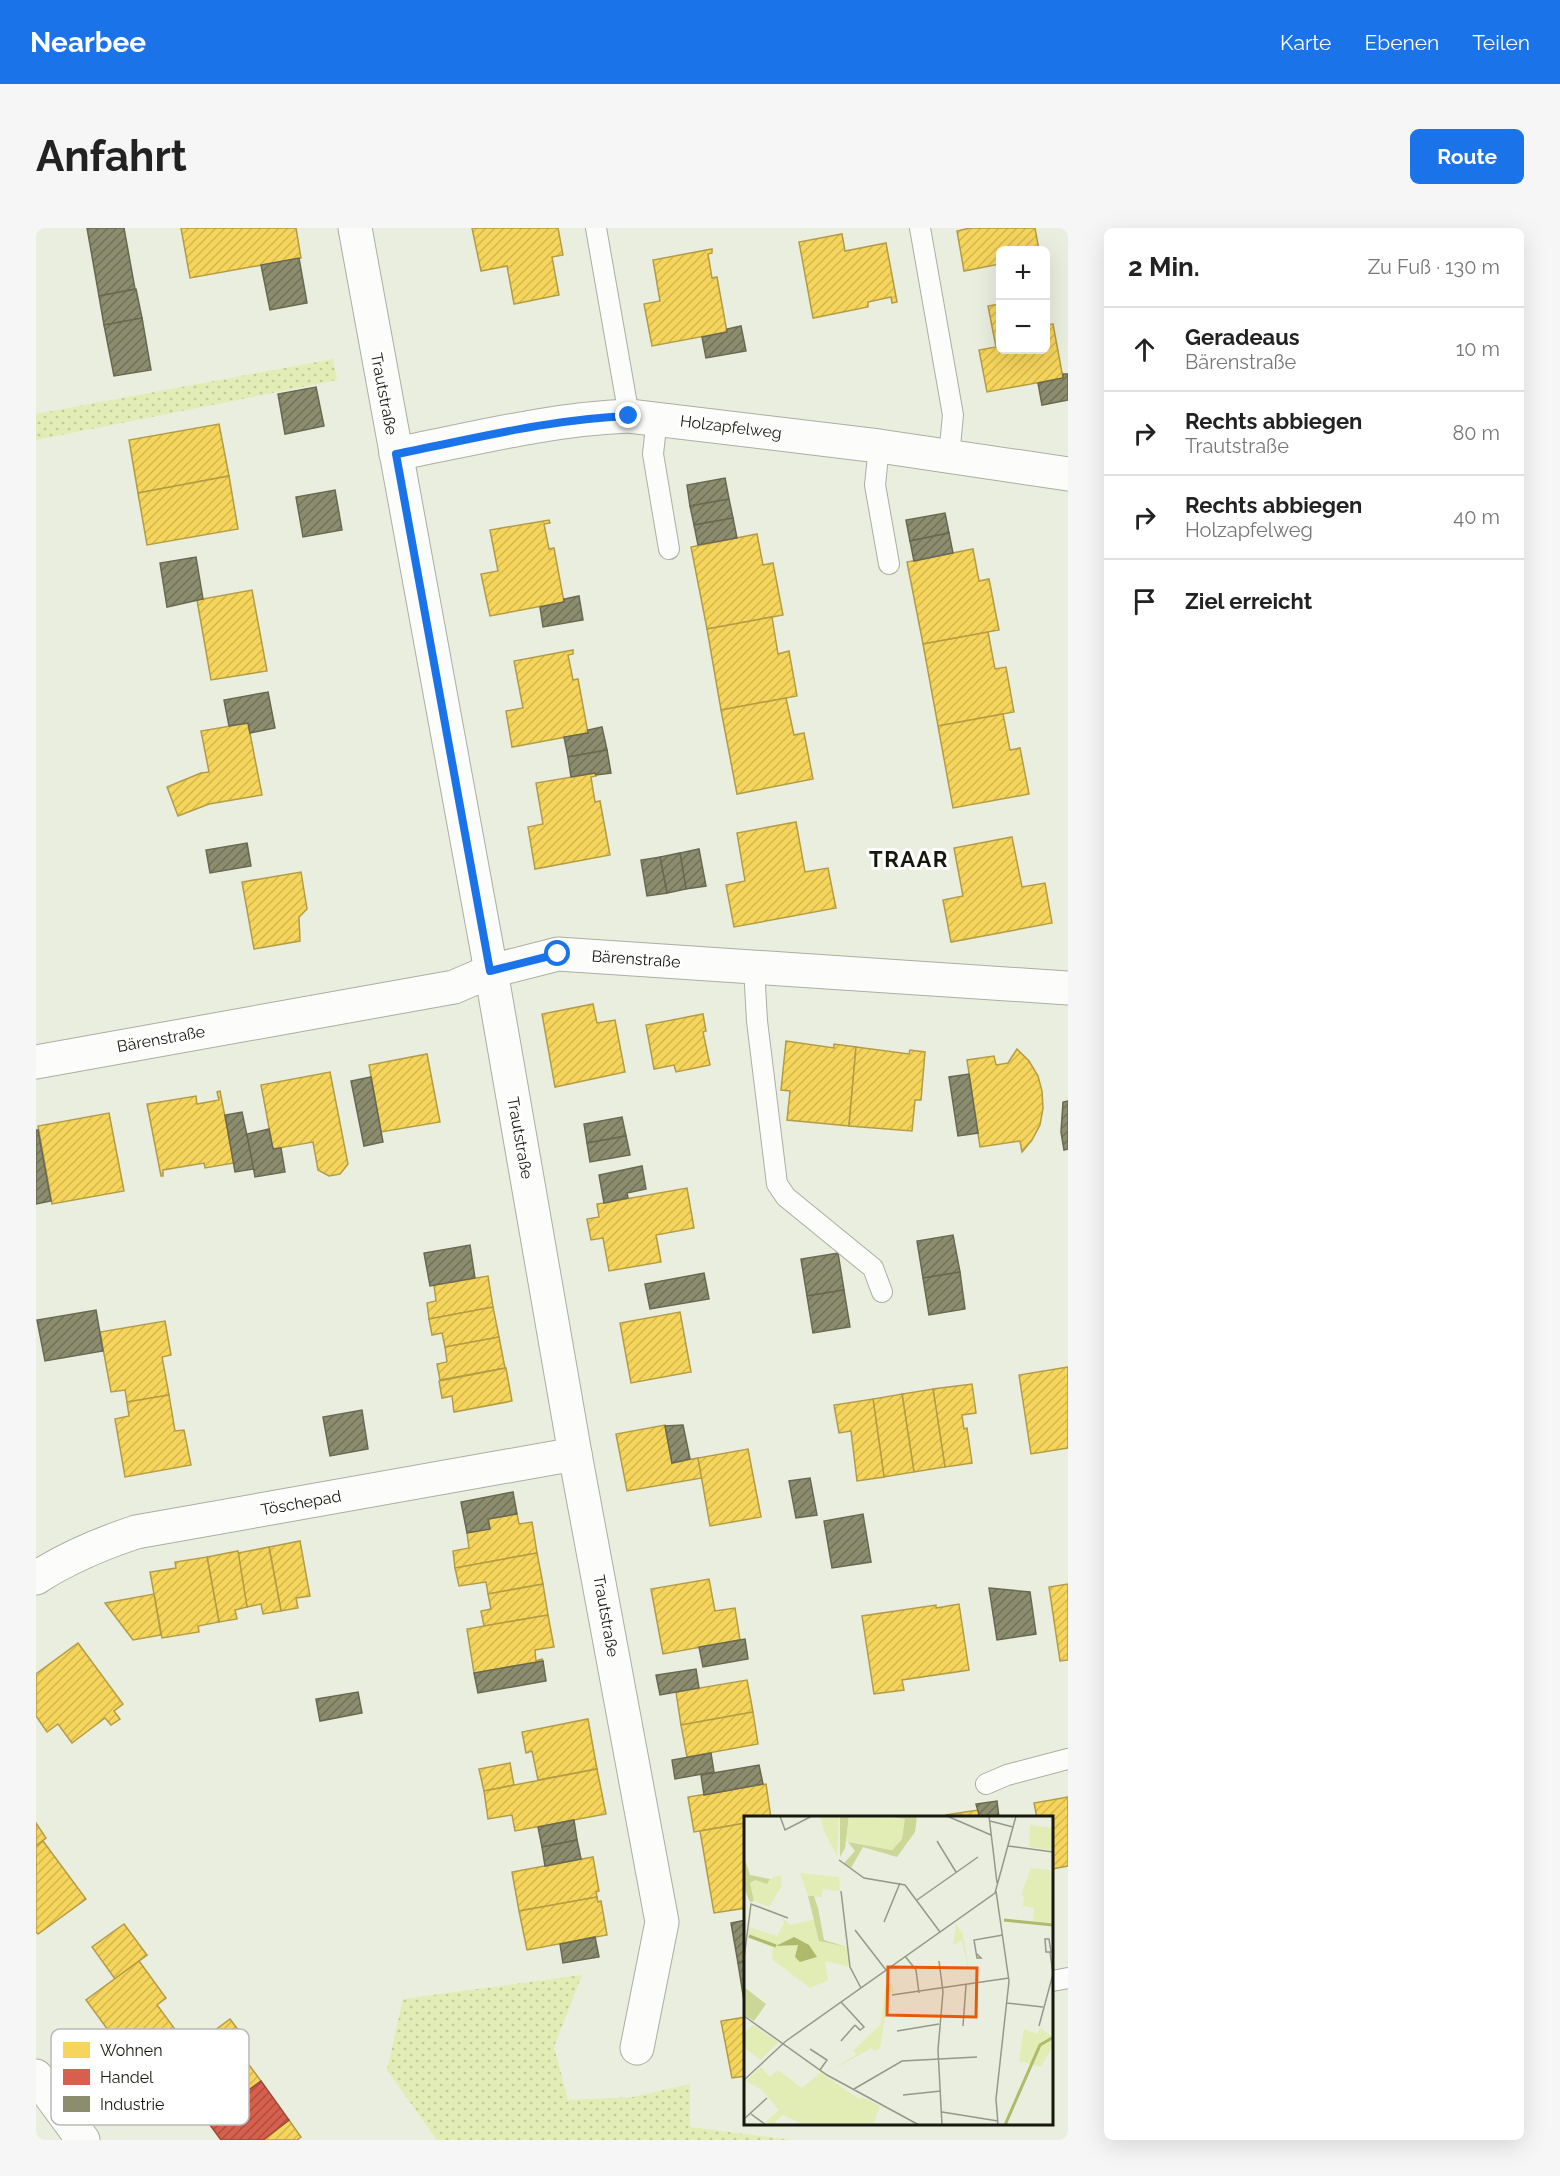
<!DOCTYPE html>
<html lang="de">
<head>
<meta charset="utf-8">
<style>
	:root { --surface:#fff; --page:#f6f6f6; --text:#222; --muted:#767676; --line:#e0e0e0; --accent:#1a73e8 }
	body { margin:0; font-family:Raleway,sans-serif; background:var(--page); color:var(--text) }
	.controls { position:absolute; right:18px; top:18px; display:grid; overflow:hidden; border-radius:9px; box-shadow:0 6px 24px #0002 }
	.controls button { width:54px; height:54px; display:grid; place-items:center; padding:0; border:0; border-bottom:2px solid var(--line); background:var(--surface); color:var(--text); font:30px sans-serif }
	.stop { position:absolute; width:18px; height:18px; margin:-14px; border:4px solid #1a73e8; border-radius:50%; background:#fff }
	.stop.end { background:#1a73e8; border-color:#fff; box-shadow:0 2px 6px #0008 }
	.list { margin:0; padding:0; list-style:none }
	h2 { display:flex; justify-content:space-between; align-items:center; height:78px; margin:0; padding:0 24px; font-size:26px }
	h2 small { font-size:20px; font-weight:400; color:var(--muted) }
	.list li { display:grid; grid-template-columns:39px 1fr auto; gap:18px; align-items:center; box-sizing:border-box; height:84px; padding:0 24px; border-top:2px solid var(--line) }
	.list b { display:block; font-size:22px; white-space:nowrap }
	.list p { margin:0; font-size:20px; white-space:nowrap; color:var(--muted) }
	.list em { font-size:20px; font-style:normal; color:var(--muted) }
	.icon { flex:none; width:33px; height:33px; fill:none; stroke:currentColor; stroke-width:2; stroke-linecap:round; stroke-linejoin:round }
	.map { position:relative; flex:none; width:1032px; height:1912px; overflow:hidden; border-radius:9px }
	header { display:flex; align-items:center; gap:36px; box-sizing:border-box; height:84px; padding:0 30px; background:var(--accent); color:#fff }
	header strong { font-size:28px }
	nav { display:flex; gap:33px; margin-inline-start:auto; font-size:21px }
	.intro { display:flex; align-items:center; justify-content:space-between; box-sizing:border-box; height:144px; padding:0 36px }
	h1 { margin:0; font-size:42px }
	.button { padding:15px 27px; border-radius:9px; background:var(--accent); color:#fff; font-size:21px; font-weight:700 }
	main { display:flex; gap:36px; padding:0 36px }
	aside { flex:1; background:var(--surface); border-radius:9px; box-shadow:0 6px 24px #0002 }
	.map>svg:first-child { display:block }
	.grass { fill:url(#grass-dots) }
	.homes { fill:url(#homes-hatch); stroke:#b39c45; stroke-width:1.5 }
	.shops { fill:url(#shops-hatch); stroke:#9c4a3a; stroke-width:1.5 }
	.industry { fill:url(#industry-hatch); stroke:#696951; stroke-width:1.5 }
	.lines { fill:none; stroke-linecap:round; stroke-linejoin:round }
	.lane-casing { stroke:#abaea2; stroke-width:22 }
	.street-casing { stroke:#abaea2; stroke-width:35 }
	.secondary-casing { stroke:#abaea2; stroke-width:35 }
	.lane { stroke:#fcfcfa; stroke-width:20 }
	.street { stroke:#fcfcfa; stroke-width:33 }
	.secondary { stroke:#fcfcfa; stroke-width:33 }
	.route { stroke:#1a73e8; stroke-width:8 }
	.labels { text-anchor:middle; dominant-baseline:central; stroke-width:6; stroke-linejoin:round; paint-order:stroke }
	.street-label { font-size:16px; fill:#16180e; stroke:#fff }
	.district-label { font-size:22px; font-weight:bold; letter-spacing:1.5px; fill:#16180e; stroke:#fff }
	.inset-river { fill:none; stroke:#aeb96b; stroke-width:3 }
	.inset-road { fill:none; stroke:#95988b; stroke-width:1.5 }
	.view { fill:#e8590c; fill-opacity:0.15; stroke:#e8590c; stroke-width:3 }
	.inset-edge { fill:none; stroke:#16180e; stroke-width:3 }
	.key { fill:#fff; stroke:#b9bab7; stroke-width:1.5 }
	.key-label { font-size:16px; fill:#16180e }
</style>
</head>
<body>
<header>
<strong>Nearbee</strong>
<nav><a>Karte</a><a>Ebenen</a><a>Teilen</a></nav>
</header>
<div class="intro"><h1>Anfahrt</h1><a class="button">Route</a></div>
<main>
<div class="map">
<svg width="1032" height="1912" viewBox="0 0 1032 1912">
	<defs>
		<pattern id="grass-dots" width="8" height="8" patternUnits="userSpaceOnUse" patternTransform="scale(1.5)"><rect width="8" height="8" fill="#e2ecb5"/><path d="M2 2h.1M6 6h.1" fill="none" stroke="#c1ca9a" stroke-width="1.8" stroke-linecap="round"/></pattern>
		<pattern id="homes-hatch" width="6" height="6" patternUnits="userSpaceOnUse" patternTransform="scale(1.5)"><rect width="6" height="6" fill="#f6d55c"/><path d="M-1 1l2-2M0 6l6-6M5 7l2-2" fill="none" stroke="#d2b64f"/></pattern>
		<pattern id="shops-hatch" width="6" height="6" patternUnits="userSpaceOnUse" patternTransform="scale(1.5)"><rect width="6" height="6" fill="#d6604d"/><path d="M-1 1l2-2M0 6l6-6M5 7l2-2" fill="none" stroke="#ad4e3e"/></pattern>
		<pattern id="industry-hatch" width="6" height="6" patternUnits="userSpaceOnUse" patternTransform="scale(1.5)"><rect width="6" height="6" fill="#8c8c6e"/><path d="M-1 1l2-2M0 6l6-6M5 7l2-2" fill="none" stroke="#717159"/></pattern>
	</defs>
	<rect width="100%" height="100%" fill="#eaeede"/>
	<g class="grass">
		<path d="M297,131L301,152L0,212V186Z"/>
		<path d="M546,1747L518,1819L532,1872L597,1869L654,1856V1899L756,1912H401L351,1842L367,1771Z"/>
	</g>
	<g class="homes">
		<path d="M145,0H260L265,30L154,50Z"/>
		<path d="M436,0H522L527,27L516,29L523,67L478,76L471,38L445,43Z"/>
		<path d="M934,0H999L1003,22H964V36L928,43L921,3Z"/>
		<path d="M806,6L809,23L850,15L861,74L856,75L855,69L832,74V79L777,90L763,14Z"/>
		<path d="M676,21V25L672,26L676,50L681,49L691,104L616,118L608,76L624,73L617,32Z"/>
		<path d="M964,76V122H1010V95V97L1017,96L1027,150L951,164L943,122L960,119L952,78Z"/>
		<path d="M183,196L193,248L102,265L93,212Z"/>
		<path d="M193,248L202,301L111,317L102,265Z"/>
		<path d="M513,292L514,295L508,296L513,321L518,320L528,374L454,388L445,346L462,343L454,302Z"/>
		<path d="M721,306L727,337L737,335L747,387L671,401L655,319Z"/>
		<path d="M937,321L943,353L953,351L963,402L887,416L871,334Z"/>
		<path d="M216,362L231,443L175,452L161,372Z"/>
		<path d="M736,389L742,426L753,423L761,468L685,482L671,401Z"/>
		<path d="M952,404L959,441L970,439L978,484L902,498L887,416Z"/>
		<path d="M537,422V426L532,427L537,452L542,451L552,505L476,519L470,483L487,480L478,433Z"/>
		<path d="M750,470L758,507L768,505L777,551L701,566L685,482Z"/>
		<path d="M967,486L974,522L984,520L993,566L917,580L902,498Z"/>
		<path d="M212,495L226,567L173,576L142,588L131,559L165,545L173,544L165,503Z"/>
		<path d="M559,545L560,548L555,549L559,574L564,573L574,627L499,641L492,599L507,596L500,555Z"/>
		<path d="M760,594L769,644L792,640L800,680L698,699L690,657L709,653L701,605Z"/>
		<path d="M976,609L986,659L1009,655L1016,695L915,714L907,672L927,668L918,620Z"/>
		<path d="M265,644L271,681L263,689L264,713L218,721L206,654Z"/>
		<path d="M557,776L561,795L579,792L589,844L519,859L506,786Z"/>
		<path d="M667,786L670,803L667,804L674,837L640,844L638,837L618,841L610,797Z"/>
		<path d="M750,813L798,820V816L820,819L813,898L751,892L754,863L745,862Z"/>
		<path d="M820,819L873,826L874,822L889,824L885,872H879L876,903L813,898Z"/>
		<path d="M981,821L993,833L1002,848L1006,863L1007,880L1004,897L996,912L986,924L984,913L944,919L931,832L958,828L960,837L972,835Z"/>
		<path d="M391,826L404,894L345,904L333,837Z"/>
		<path d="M294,844L312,936L304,946L293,948L282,942L277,914L237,921L225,857Z"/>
		<path d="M184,863L198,935L169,940L168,935L127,942V948H125L111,876L160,868L161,876L183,872L181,864Z"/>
		<path d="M73,885L88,963L16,976L2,898Z"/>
		<path d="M651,960L658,1000L620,1007L625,1034L573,1043L567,1010L555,1012L551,991L563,989L561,976Z"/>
		<path d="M452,1048L457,1079L393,1091L391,1075L400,1073L398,1057Z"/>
		<path d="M457,1079L463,1109L409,1119L406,1105L396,1107L393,1091Z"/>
		<path d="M644,1084L655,1144L595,1155L584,1095Z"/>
		<path d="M129,1093L135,1127L126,1129L133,1167L91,1174L89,1162L75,1164L64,1104Z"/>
		<path d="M463,1109L469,1140L404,1152L401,1136L411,1134L409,1119Z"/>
		<path d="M1032,1139V1220L995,1226L983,1147Z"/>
		<path d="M470,1140L476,1173L418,1184L416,1168L406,1170L403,1153Z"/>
		<path d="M936,1156L940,1185L926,1187L928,1201L931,1200L936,1235L909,1239L897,1161Z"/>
		<path d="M897,1161L909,1239L878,1244L866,1166Z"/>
		<path d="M866,1166L878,1244L848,1249L837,1171Z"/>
		<path d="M133,1167L139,1203L148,1202L155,1237L89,1249L79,1191L93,1188L91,1174Z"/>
		<path d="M837,1171L848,1249L821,1253L815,1203L803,1205L798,1177Z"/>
		<path d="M629,1197L636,1235L662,1230L666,1250L591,1263L580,1206Z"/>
		<path d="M712,1221L725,1289L674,1298L662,1230Z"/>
		<path d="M481,1286L483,1296L496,1294L501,1325L419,1340L417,1323L433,1320L431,1305L454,1301L452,1291Z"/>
		<path d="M264,1313L274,1368L260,1370L262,1380L245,1383L233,1319Z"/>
		<path d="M233,1319L245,1383L227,1386L225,1376L211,1379L202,1325Z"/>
		<path d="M202,1323L211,1379L199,1382L201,1391L183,1394L171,1329Z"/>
		<path d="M501,1325L507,1356L452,1366L450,1354L423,1358L419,1340Z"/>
		<path d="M171,1329L183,1394L162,1398L163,1404L126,1410L114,1344L140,1340L139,1334Z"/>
		<path d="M673,1351L679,1383L699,1380L704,1412L627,1426L615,1361Z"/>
		<path d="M507,1356L512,1387L448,1398L445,1383L455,1381L452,1366Z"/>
		<path d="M1032,1356V1432L1024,1433L1013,1359Z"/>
		<path d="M118,1366L125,1407L97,1412L69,1375Z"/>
		<path d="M923,1376L933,1442L866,1452L868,1462L838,1466L826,1388L900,1377V1380Z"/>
		<path d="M512,1387L518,1419L499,1422L500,1433L506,1431L507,1433L438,1445L431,1401Z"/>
		<path d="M42,1415L87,1476L78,1483L84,1491L75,1497L69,1490L36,1515L22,1496L11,1504L0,1488V1446Z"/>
		<path d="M711,1452L717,1484L645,1497L640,1464Z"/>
		<path d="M717,1484L722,1516L651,1529L645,1497Z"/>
		<path d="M552,1491L561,1541L502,1552L496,1523L490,1525L486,1504Z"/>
		<path d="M474,1535L478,1557L448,1563L443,1541Z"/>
		<path d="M561,1541L570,1586L479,1603L476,1587L452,1591L448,1563Z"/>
		<path d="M730,1556L735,1590H710V1595L658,1604L652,1569Z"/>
		<path d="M1032,1569V1638L1016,1641V1590H1001L998,1575Z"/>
		<path d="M942,1582L944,1590H910V1587Z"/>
		<path d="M0,1595L10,1610L0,1618Z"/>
		<path d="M710,1595V1680L678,1685L664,1603Z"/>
		<path d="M7,1613L50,1671L2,1706L0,1704V1618Z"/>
		<path d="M557,1629L563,1663L560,1664L561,1669L483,1683L476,1644Z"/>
		<path d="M561,1669L562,1674L565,1673L571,1707L491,1722L483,1683Z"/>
		<path d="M88,1696L111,1727L79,1751L56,1719Z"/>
		<path d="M103,1733L130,1770L121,1777L141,1804L97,1836L50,1772Z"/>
		<path d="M710,1789V1848L696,1850L685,1793Z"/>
		<path d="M194,1791L206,1807L190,1819L178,1803Z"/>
		<path d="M196,1814L225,1853L171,1893L143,1854Z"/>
		<path d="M253,1892L265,1909L261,1912H227Z"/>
	</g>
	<path class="shops" d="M225,1853L253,1892L227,1912H185L171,1893Z"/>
	<g class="industry">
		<path d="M51,0H88L99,61L63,68Z"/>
		<path d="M263,30L271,75L234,82L225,37Z"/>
		<path d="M100,61L106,90L68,97L63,68Z"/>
		<path d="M106,90L115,142L78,148L68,97Z"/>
		<path d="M705,98L710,123L670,130L666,109L691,104V101Z"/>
		<path d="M1027,146H1032V172L1006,177L1002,155L1027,150Z"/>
		<path d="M280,159L288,198L249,206L242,166Z"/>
		<path d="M689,250L693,271L654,278L651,257Z"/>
		<path d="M299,262L306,302L267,309L260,269Z"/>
		<path d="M693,271L697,290L658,297L654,278Z"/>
		<path d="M909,285L913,305L874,313L870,292Z"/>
		<path d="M697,290L701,310L662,317L658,297Z"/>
		<path d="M913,305L917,325L878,333L874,313Z"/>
		<path d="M160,329L167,371L131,379L124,335Z"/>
		<path d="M543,368L547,392L507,399L504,379L528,374V371Z"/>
		<path d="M232,464L239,500L214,505L212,495L193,498L188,472Z"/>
		<path d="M566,499L571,522L532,529L528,509L552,505V502Z"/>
		<path d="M571,522L575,545L560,547L559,545L535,549L532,529Z"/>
		<path d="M211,615L215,638L174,645L170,622Z"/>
		<path d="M663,621L670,658L650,661L644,625Z"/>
		<path d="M644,625L650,661L631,665L624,629Z"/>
		<path d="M624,629L631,665L611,668L605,632Z"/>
		<path d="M933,846L942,905L922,908L913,849Z"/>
		<path d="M335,849L347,914L328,918L315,853Z"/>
		<path d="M1032,873V921L1028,922L1025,904L1027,874Z"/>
		<path d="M206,884L218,941L199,944L189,887Z"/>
		<path d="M586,889L590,908L551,915L548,896Z"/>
		<path d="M233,901L237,921L245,920L249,944L219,949L211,906Z"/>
		<path d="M0,902H2L15,973L0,976Z"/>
		<path d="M590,908L594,927L554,934L551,915Z"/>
		<path d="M606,938L610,961L591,965L592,970L568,975L563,947Z"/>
		<path d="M917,1007L924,1044L887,1050L881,1013Z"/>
		<path d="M434,1017L439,1050L394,1058L388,1025Z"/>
		<path d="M802,1025L808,1062L771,1068L765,1031Z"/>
		<path d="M924,1044L929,1081L893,1087L887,1050Z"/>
		<path d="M668,1045L673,1071L614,1081L609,1056Z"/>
		<path d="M808,1062L814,1099L777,1105L771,1068Z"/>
		<path d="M60,1082L67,1123L9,1133L1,1092Z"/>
		<path d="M326,1182L332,1221L294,1228L287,1189Z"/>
		<path d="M647,1197L654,1231L636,1235L629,1198Z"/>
		<path d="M774,1250L781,1287L760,1290L753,1253Z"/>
		<path d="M477,1264L481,1286L452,1291L454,1301L431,1305L425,1274Z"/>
		<path d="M827,1286L835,1334L796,1340L788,1293Z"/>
		<path d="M953,1360L994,1364L1000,1406L961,1412Z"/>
		<path d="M709,1411L712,1431L667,1439L663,1419Z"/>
		<path d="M507,1433L510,1453L442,1465L438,1445Z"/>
		<path d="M660,1441L663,1460L624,1467L620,1447Z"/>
		<path d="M322,1464L326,1485L284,1493L280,1471Z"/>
		<path d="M675,1525L678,1544L639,1551L636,1532Z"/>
		<path d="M723,1537L727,1556L668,1567L665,1547Z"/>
		<path d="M961,1573L963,1590H944L940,1576Z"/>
		<path d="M538,1592L541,1612L506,1619L502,1599Z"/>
		<path d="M541,1612L545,1631L509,1638L506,1619Z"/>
		<path d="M710,1692V1733L702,1735L695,1695Z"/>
		<path d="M559,1709L563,1729L527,1735L524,1716Z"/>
		<path d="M710,1733V1773H708L702,1735Z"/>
	</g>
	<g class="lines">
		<defs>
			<g id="lane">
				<path d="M560,0L593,188"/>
				<path d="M884,0L917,187L913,228"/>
				<path d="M621,190L617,226L633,321"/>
				<path d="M843,218L839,257L853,336"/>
				<path d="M718,739L721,793L741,956L750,969L837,1040L846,1064"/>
				<path d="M950,1556L971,1547L1032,1531"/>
				<path d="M1016,1753L1032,1750"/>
			</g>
			<g id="street">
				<path d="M319,0L455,743L539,1226L626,1694L601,1820"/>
				<path d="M360,226C437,211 514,191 593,188L843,218L1032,246"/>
				<path d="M0,834L418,759L455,743L522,726L1032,760"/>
				<path d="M0,1350C32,1329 64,1316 100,1304L539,1226"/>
			</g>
			<path id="secondary" d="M0,1848L47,1912"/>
		</defs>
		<use href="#lane" class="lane-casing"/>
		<use href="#street" class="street-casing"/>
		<use href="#secondary" class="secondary-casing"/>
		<use href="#lane" class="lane"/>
		<use href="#street" class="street"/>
		<use href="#secondary" class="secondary"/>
	</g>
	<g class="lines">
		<path class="route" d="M522,726L454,743L360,226C437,211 514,191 593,188"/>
	</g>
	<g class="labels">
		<g class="street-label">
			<text transform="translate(348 166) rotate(79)">Trautstraße</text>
			<text transform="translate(695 199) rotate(7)">Holzapfelweg</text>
			<text transform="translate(600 731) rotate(4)">Bärenstraße</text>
			<text transform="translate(125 811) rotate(-10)">Bärenstraße</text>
			<text transform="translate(484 910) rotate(80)">Trautstraße</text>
			<text transform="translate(265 1275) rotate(-10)">Töschepad</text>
			<text transform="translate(570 1388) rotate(80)">Trautstraße</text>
		</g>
		<g class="district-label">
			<text x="873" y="631">TRAAR</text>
		</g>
	</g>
	<g transform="translate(708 1588)">
		<rect width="309" height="309" fill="#eaeede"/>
		<path d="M76,0H95L93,40L79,13ZM286,9L309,12V34L285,31ZM56,57L95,61L96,75L79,73L78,81L64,80ZM37,59L38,69L25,91L10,85L6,67L10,64L23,68L26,63ZM38,101L46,109L72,103L75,125L103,131L106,151L81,145L84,164L66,172L28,143L29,132L4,121L5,111L33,120L40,107ZM47,128L65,129L68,143L62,145L53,138L54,129ZM212,108L219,119L227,166L218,124L209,129ZM147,167L151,177L145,176L136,232L130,235L128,232L84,256L113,238L109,235L137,208L141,171ZM296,212L309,221V230L297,251L275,245L280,213L293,218ZM17,251L26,261L34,254L58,272L77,256L83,261L42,295L61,309L38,299L29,309L22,306L35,294L18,274L2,265Z" fill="#e2ecb5" fill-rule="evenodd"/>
		<path d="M96,0H105L101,32L96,41ZM142,0H173L171,16L153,41L119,31L107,52L100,47L111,35L104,26L148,34L158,23L160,3ZM0,41L6,59L26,63L23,68L11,64L6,67L10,85L6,86L0,72ZM64,80H70L74,92L80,124L103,131L75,125ZM0,171L22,188L10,205L0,199Z" fill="#ccd696"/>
		<path d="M287,52L306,54L309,107L289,105L290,92L279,90L280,80L277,79Z" fill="#e2ecb5"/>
		<path d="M105,0L161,3L158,23L148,34L102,25ZM9,209L34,226L17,244L0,232V217ZM83,261L115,283L118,281L136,290L129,309H61L48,302L42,295Z" fill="#e2ecb5"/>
		<path d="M50,121L65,129L73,141L56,146L51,141L54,129L32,130Z" fill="#aeb96b"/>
		<path class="inset-river" d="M260,104L309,109M5,120L32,130M261,309L296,229L308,222"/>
		<path class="inset-road" d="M36,0L41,14L68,0M203,0L247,19M245,0L253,67M246,5L269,11M193,25L212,56M264,30L309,36M95,44L120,62L161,69L196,116M97,75L106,151L117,172M252,75L265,165L252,283L254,309M173,84L234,41M140,106L156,67M111,114L142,154M301,123H305L307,136H302ZM233,138L237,142H233L230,124L259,119M161,140L172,154L175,177M0,142L7,88L44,102M195,145L199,176L194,234L198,309M148,179L265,162M97,186L120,211L116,214L111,209M263,187L299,191M0,200L83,259L175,309M219,210L222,169M295,210L309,158L306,136M153,215L195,208M97,225L111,209M66,233L83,244L76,254M0,264L42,225L251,77L272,0M110,273L158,245L233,241M159,279L197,275M198,296L254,305M7,298L22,309M0,303L23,282"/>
		<path class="view" d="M144,151L233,152L232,201L143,199Z"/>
		<rect width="309" height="309" class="inset-edge"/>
	</g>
	<rect x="15" y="1801" width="198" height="96" rx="9" class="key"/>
	<rect x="27" y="1814" width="27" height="16" fill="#f6d55c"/>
	<rect x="27" y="1841" width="27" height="16" fill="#d6604d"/>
	<rect x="27" y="1868" width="27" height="16" fill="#8c8c6e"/>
	<g class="key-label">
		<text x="64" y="1828">Wohnen</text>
		<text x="64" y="1855">Handel</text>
		<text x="64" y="1882">Industrie</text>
	</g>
</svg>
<div class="controls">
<button>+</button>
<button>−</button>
</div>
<div class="stop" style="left:522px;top:726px"></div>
<div class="stop end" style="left:593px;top:188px"></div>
</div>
<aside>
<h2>2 Min.<small>Zu Fuß · 130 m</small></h2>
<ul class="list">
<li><svg class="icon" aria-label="ahead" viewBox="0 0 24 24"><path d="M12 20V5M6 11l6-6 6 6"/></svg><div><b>Geradeaus</b><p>Bärenstraße</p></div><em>10 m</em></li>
<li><svg class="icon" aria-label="right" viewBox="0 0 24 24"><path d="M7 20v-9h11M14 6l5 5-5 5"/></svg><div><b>Rechts abbiegen</b><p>Trautstraße</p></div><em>80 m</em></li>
<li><svg class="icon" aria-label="right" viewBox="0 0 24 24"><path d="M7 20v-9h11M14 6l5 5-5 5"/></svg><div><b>Rechts abbiegen</b><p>Holzapfelweg</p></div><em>40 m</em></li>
<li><svg class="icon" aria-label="arrive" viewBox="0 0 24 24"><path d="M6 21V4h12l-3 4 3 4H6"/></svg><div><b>Ziel erreicht</b></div></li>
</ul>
</aside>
</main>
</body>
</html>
